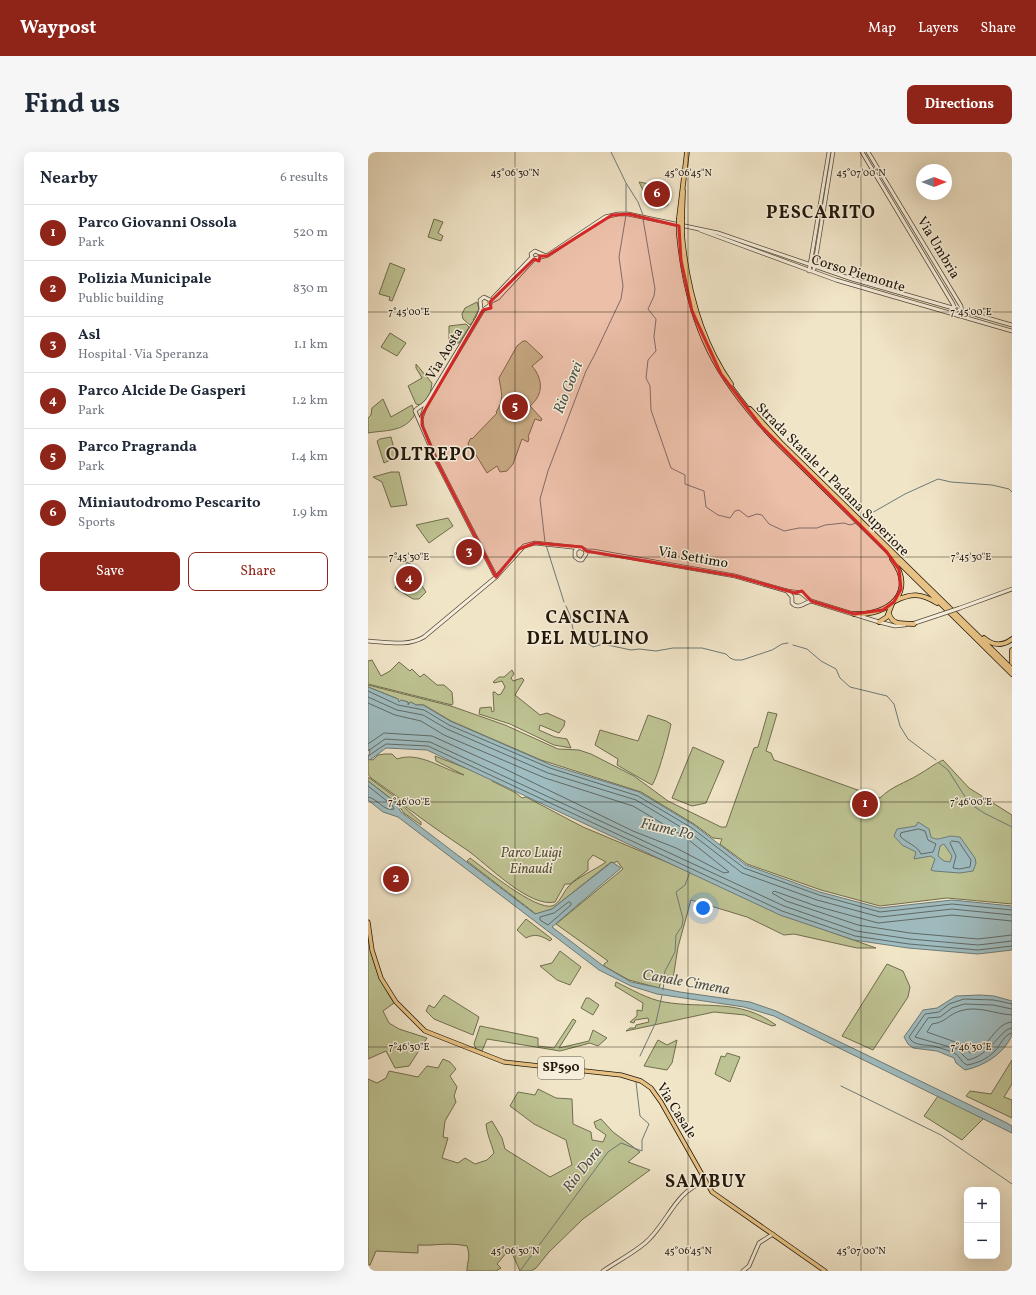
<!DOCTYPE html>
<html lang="en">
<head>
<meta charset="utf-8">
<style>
	:root { --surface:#fff; --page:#f6f6f7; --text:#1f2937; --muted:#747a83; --line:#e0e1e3; --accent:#8f2418 }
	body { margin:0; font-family:Vollkorn,serif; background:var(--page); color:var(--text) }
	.controls { position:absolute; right:12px; bottom:12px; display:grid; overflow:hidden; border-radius:8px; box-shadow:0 4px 16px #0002 }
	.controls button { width:36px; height:36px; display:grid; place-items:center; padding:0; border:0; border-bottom:1px solid var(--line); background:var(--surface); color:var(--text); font:20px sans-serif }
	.compass { position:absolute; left:548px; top:12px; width:36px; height:36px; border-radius:50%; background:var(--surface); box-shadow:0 4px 16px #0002; rotate:90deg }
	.you { position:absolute; left:335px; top:756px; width:14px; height:14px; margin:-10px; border:3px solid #fff; border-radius:50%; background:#1a73e8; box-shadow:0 0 0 6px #1a73e833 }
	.badge { display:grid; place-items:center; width:26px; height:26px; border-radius:50%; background:var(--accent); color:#fff; font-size:13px; font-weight:700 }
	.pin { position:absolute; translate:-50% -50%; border:2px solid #fff; box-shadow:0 1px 4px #0006 }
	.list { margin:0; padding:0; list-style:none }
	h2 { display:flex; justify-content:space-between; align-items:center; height:52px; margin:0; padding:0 16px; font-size:17px }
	h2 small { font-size:13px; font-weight:400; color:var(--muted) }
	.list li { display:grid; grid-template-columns:26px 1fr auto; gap:12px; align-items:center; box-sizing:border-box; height:56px; padding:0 16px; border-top:1px solid var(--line) }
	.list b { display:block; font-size:15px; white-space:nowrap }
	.list p { margin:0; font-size:13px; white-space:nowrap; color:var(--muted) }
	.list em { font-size:13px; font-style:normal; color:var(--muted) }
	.actions { display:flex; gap:8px; padding:12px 16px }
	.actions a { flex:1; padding:9px 0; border:1px solid var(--accent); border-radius:8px; text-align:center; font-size:14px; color:var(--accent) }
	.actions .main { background:var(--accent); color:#fff }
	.map { position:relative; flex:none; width:644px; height:1119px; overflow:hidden; border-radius:8px }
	header { display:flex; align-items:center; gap:24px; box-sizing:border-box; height:56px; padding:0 20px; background:var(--accent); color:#fff }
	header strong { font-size:19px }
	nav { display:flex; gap:22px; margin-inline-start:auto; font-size:14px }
	.intro { display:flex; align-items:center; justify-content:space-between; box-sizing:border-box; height:96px; padding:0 24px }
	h1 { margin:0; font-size:28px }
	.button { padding:10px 18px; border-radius:8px; background:var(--accent); color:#fff; font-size:14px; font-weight:700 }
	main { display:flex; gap:24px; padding:0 24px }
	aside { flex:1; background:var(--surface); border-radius:8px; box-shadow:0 4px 16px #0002 }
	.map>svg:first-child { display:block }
	.green { fill:#bec393; stroke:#706d4e }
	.water { fill:#9fbcc0; stroke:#6d7a77; fill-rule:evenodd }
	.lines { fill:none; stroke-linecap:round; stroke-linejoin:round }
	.shore { stroke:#606a65; stroke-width:1 }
	.stream { stroke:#6d7a77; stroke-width:1 }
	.tertiary-casing { stroke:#554a3a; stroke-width:4.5 }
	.primary-casing { stroke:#21170a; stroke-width:5 }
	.trunk-casing { stroke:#21170a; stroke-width:5.5 }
	.tertiary { stroke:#f6eedb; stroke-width:3 }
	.primary { stroke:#e8c284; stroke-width:3.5 }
	.trunk { stroke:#e8c284; stroke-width:4 }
	.tertiary-bridge-casing { stroke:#554a3a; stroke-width:4.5; stroke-linecap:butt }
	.trunk-bridge-casing { stroke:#21170a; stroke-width:5.5; stroke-linecap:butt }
	.tertiary-bridge { stroke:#f6eedb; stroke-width:3 }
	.trunk-bridge { stroke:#e8c284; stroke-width:4 }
	.marked { fill:#d62828; fill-opacity:0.2; stroke:#d62828; stroke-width:3; stroke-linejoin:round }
	.ticks { fill:none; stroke:#21170a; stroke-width:1; stroke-opacity:0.45 }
	.labels { text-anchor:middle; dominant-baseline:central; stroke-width:3; stroke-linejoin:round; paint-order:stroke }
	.shield { fill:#f6eedb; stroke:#615849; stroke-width:1 }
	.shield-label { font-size:13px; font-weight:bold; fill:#21170a }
	.street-label { font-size:14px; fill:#21170a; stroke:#f6eedb }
	.park-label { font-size:14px; font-style:italic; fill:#58533a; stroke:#f6eedb }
	.water-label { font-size:15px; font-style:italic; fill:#4d514a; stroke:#f6eedb }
	.district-label { font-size:18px; font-weight:bold; letter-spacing:1px; fill:#21170a; stroke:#f6eedb }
	.ticks-label { font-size:10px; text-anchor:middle; fill:#21170a; stroke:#f6eedb; stroke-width:3; stroke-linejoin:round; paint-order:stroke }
</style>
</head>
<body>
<header>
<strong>Waypost</strong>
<nav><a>Map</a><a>Layers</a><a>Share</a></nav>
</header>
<div class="intro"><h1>Find us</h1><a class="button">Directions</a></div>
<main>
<aside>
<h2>Nearby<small>6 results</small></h2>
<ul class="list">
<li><span class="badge">1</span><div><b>Parco Giovanni Ossola</b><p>Park</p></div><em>520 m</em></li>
<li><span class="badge">2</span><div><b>Polizia Municipale</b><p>Public building</p></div><em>830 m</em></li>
<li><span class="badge">3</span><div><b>Asl</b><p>Hospital · Via Speranza</p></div><em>1.1 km</em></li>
<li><span class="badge">4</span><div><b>Parco Alcide De Gasperi</b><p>Park</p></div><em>1.2 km</em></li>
<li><span class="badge">5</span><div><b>Parco Pragranda</b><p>Park</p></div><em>1.4 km</em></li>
<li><span class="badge">6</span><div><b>Miniautodromo Pescarito</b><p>Sports</p></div><em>1.9 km</em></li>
</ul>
<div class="actions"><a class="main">Save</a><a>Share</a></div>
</aside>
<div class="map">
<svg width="644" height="1119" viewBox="0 0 644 1119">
	<rect width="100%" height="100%" fill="#f1e5c8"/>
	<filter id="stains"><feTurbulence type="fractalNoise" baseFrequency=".005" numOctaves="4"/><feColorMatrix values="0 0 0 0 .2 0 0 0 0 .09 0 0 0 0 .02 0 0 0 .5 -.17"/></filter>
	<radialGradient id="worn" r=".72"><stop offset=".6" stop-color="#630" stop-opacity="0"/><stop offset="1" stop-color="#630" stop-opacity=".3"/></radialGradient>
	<g class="green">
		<path d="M271,30L302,36L300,53L297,55L280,48Z"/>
		<path d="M66,67L75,70L70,81L75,84L73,89L60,85Z"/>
		<path d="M22,111L37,117L24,149L21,148L22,145L11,142Z"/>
		<path d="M109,150L111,157L105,168H106L102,173L95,167L94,162L97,156Z"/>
		<path d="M98,172L101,175L91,191H81V174Z"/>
		<path d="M22,181L38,191L29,204L13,195Z"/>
		<path d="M155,189H158L175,205L164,214C175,227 176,242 162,254L174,267L173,269L167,267L160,285L161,286L160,290L154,287L145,312L139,319L132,320L129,314L119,321L103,295L101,296L100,291L103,286L104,287L129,261L128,260C137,248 133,239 131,226L149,194Z"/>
		<path d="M48,212L64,231L62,243L53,253L48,252L40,234L54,226L48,216Z"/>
		<path d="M15,247L23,265L44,253L47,262C37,281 15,278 0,281V266L3,263L4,256Z"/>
		<path d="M23,285L28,305L16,311L9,289L12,287Z"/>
		<path d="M23,320H31L39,353L23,355L14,330L5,325Z"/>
		<path d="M80,366L85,374L61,391L48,373Z"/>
		<path d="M39,410L49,416L47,423L58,440L51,447H45L27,436Z"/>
		<path d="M4,508L13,524L22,519L31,510L42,519L44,517L52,525L56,522L69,533H76L84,540L85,551L84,553L0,532V509Z"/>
		<path d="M144,518L146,522L143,526L145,529L154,526L156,528L147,543L172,563L179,561L197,569L196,574L191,581L172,573L171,578L187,585L199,587L203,596L186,593L142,572L111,562L112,556L123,555L124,560L126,559L125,540H127L130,543L133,542L137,535L134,529L126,531L125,530L131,525H136Z"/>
		<path d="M0,533L83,554L137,573L190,597L211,598L223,602L266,624L300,649L353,675H358L386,596L390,595L400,560L409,562L398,599L403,601L406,608L512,646C524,634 537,631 550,623C559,618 566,612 575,608L601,636L644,663V752L579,746L512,754L453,738L379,712L352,692L354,687L345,686L326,672L273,640L173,608L83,569L56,553H48L43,550L40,552V550L33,548L31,550L30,547L0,535Z"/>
		<path d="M280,563L298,569L303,572C301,583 290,625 284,633L249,613L250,607L227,593L232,578L270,589Z"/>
		<path d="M325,595L356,609L338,651L324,654L304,646Z"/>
		<path d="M17,602H24L29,607C51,599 74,617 96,623L68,609L67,604L123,626L124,629L148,641L154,646L158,645L215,675L320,719L412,762L508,796H489L426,782L416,783L379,765L323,748L310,795L304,833L298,829L293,830L291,836L261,828L236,814V812L240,809L188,772L255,717L249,709L246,711L243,710L184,757L168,762L99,709L102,706C117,717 167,758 184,754C191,752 195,741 200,735C209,725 227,718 238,710L225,703L220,709V718L202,732H197L187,750C161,756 119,712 99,698C78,684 58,670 38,655L31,646L3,626L0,622V607L5,608L10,603Z"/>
		<path d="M0,625L30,647L38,657L53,670V673L36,661L29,651L0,629Z"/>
		<path d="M158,767L184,787L182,789C174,784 167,781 158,786L149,778Z"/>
		<path d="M0,784C4,809 12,830 26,851L15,859L21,871L31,877L59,886L41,914L27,916L18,899L0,907Z"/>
		<path d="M192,799L213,815L202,833L189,828L172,814L184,811Z"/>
		<path d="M519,812L535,819L542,835L540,845L505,898L474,884Z"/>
		<path d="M248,830C263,837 279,847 296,850C337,857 371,846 408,873L404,874L377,863L346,860L258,879L262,876H267L268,873L281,870L280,866L267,868L266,871L262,870L269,864V858L274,859L275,851L247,834Z"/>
		<path d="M76,843L111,865L105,883L66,867L58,859L61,853L66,856Z"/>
		<path d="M218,846H221L231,853L225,863L213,856Z"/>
		<path d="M205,867L208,869L191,896L221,889L225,878L239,886L230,894L222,891L192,899L119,887L114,899L108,897L106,892L112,874L170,886V894L186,896Z"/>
		<path d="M290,888L299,893L309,888L304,911L299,918L276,914Z"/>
		<path d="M359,901L372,905L362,930L347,922L353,904L357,905Z"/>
		<path d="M75,907L82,910L88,917L82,924L89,935L86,944L88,950L77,969L75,985L80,986L74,1006L90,1011L97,1006L107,1012L119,1008L126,1001C123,990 119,983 118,972L124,969L134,986L137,997L182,1025L204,1013L198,988L166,972L142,954L150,940L167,943L170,937L188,946L204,947L205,972L223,980L224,988L235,990L238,983L228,976L226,970L233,967L245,980L272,1000L260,1010L282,1018L215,1067L181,1100L168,1116L163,1119H152L144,1101L139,1100L129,1112L133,1116L128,1119H99C99,1108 103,1107 99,1094C79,1090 69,1094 50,1093V1101L8,1099L2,1113H0V927L9,931L18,926L21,919L50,925L59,914L70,916Z"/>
		<path d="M644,908V932L636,945L644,948V966L598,944L602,939L623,942Z"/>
		<path d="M570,944L616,966L594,988L556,964Z"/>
	</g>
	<g class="water">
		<path d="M0,535L30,547L31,550L33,548L40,550V553L43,550L48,553H55L82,569L183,613L271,640L326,673L378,713L452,740L512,756L584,748L644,754V798L610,802L540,796L486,788L412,763L59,598L18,596L2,608L0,607L2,598H0Z"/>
		<path d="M0,629L27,650L33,660L167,762L184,757L244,710L253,716L184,775L234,813L263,830L312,840L382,850L408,859L639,971L644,974V981L406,864L376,855L289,842L263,834L231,818L30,665L15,660L0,648Z"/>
		<path d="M550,670L561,677L563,685C570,689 572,686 579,685C583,683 588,685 592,685L607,706L608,711L605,719L592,721L566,719L563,718L567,707L563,704L546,707L548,700L534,693L526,684L529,677L548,674ZM576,692L584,704L582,710L576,709L570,704L572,694Z"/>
		<path d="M612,843L626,844L644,849C644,858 644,874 644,883C636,902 616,914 597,918L588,911L586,906L569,899L545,896L540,892L536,885L555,858L569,856L588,844Z"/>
	</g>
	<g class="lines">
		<g class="shore">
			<path d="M0,539L30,553L56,558L81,573L182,616L270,644L324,676L376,716L451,743L512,760L584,752L644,758"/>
			<path d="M0,545L29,558L55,563L79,577L180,621L268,648L321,680L374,721L449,748L512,765L584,757L644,763"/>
			<path d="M0,551L27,563L53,569L76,583L177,626L265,654L317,685L361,720L356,721L308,696L265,679L135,616L64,584L16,581L0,592"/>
			<path d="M0,599L17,587L62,590L416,754L488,779L542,787L610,793L644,789"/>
			<path d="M0,604L18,592L60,594L414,759L487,784L541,792L610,798L644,794"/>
			<path d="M0,634L24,653L26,657C16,660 9,646 0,645"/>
			<path d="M551,677L557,679L560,688L568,692L565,700L553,702C549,693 538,691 532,684L533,681Z"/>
			<path d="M584,689L591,690L603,708L602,715L591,717L585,716L588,704L582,691Z"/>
			<path d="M201,750L203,751V753L180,773L172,768V765L186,761Z"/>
			<path d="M644,769L584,763L510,771L448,754L406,739L404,741L418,749L490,773L542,781L610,787L644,783"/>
			<path d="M644,852L626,848L596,847L581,852L571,860L557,862L541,885C545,895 560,892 569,895C575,897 583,899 588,902C592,905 593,910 599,913C610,911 619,907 627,899C632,894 636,882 644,881"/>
			<path d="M644,857L625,853L596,852L584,856L572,865L560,866L547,885L589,897L600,908C623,903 632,877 644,876"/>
			<path d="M644,863C627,862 609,853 592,859C579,863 579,870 564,872L559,880L593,892L602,901C622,897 626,871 644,870"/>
		</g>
		<g class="stream">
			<path d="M243,0L258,31L270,50L275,63"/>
			<path d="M258,32V60"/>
			<path d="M275,67L287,137L286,144L280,157L288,167L286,185L288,199L280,208L278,226L282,234L283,258L303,316L317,323V332L336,339L338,355L350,363L362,366L367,359L371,358L380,365L389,362L394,363L401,372L416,379L431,376H449L457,373L476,371L482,373L488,371"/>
			<path d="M495,366L537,342L570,327L583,330L624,333L641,337L644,340"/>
			<path d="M177,390L172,347L180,319L218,219L227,202L253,147L255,134L251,105L258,63"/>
			<path d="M178,393L196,450"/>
			<path d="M198,454L202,463L206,482L225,495L235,492L263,498L271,497L288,499L305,496H334L358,502L362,506L367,508H374L404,498L414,492L420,491"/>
			<path d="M425,493L439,497L453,509L468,517L472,526L482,535L519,544L526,552L532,574L540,587L568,608"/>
			<path d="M571,611L580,618L601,651L616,661L644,675"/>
			<path d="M295,838L297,819L307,800L308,783L314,774L315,767L308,740L317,733L322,720"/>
			<path d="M272,904L288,870L294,843"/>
			<path d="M473,934L573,983L644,1032"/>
			<path d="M152,1119L240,1000L253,991L274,999V988L281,972L272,964L268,930"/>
		</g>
		<defs>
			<g id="tertiary">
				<path d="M494,0L585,152L589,163"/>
				<path d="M500,0L593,154L594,160"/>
				<path d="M332,78L468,128L644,179"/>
				<path d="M164,105L163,102L167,99L176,103"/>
				<path d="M166,107L180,103L237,65L250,62H260L350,81L484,127L644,173"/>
				<path d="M446,117L465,0"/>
				<path d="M441,119L461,0"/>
				<path d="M125,146L164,105"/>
				<path d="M122,150L130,146L166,107"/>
				<path d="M54,273L53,267L57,255L115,158L122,153V148L116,145L112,148L113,157L110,165L61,246C57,254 49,255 47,259L69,310L128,425"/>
				<path d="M218,399H225L367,424L419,439L433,441L443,449L511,470L527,474L537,473"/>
				<path d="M419,439L424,445V451C430,458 436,451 443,449"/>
				<path d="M592,456L644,437"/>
				<path d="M544,472L571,463"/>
				<path d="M0,489C19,490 39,495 56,485L128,425L156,394L167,391L213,396L217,398L218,402L214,408H211L207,405V399L209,397"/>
				<path d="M235,1119C248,1110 264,1102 277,1091C299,1073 307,1038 337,1030"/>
				<path d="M375,1119L381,1114L391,1091L405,1082"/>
			</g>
			<path id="primary" d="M0,770L4,798L13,826L28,850L57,879L136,910L253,923L273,929L283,936L293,950L344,1040L457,1119"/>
			<g id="trunk">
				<path d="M314,65L315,39"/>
				<path d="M311,66L319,0"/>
				<path d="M311,83C320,176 349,229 413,294L644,522"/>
				<path d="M314,83C319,136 332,188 363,232"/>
				<path d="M382,257L414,292L644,517"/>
				<path d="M527,449C543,441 553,441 569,451"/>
				<path d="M486,462C521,464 549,440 524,407"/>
				<path d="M521,462C525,474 535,471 546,472"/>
				<path d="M511,470L519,465L524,452"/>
				<path d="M616,486C625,494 635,494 644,487"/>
				<path d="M644,498V511"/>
			</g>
		</defs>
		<use href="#tertiary" class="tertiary-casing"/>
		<use href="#primary" class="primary-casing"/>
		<use href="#trunk" class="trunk-casing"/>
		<use href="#tertiary" class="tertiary"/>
		<use href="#primary" class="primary"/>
		<use href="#trunk" class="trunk"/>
		<defs>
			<path id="tertiary-bridge" d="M571,463L592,456"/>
			<g id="trunk-bridge">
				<path d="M314,65V83"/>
				<path d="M311,66V83"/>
			</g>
		</defs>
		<use href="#tertiary-bridge" class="tertiary-bridge-casing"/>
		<use href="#trunk-bridge" class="trunk-bridge-casing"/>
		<use href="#tertiary-bridge" class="tertiary-bridge"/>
		<use href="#trunk-bridge" class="trunk-bridge"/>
	</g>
	<path class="marked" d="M261,62L311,74L313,108L324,159L353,222L393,274L518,399L531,417L533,437L526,450L515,458L486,462L443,449L434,439L427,441L367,424L218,399L214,395L167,391L151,397L128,425L69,310L54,273V263L115,158L123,156L122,150L166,107L171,109L172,104H179L244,63Z"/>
	<path class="ticks" d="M147,0V1119M320,0V1119M493,0V1119M0,160H644M0,405H644M0,650H644M0,895H644"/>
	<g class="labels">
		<rect class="shield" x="170" y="905" width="46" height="22" rx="3"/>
		<g class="shield-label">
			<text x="193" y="916">SP590</text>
		</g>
		<g class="street-label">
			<text transform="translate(570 96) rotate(59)">Via Umbria</text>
			<text transform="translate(490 122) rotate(17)">Corso Piemonte</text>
			<text transform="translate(77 202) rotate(-59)">Via Aosta</text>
			<text transform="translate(464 328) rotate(45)">Strada Statale 11 Padana Superiore</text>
			<text transform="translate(325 406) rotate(10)">Via Settimo</text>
			<text transform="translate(308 959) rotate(58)">Via Casale</text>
		</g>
		<g class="park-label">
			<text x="163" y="701">Parco Luigi<tspan x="163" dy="16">Einaudi</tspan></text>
		</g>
		<g class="water-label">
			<text transform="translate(201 236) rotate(-68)">Rio Gorei</text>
			<text transform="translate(299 678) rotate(13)">Fiume Po</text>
			<text transform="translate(318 831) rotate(10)">Canale Cimena</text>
			<text transform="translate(215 1018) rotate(-52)">Rio Dora</text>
		</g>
		<g class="district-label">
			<text x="453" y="61">PESCARITO</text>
			<text x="63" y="303">OLTREPO</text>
			<text x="220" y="466">CASCINA<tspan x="220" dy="21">DEL MULINO</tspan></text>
			<text x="338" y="1030">SAMBUY</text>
		</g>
	</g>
	<g class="ticks-label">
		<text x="147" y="24">45°06'30"N</text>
		<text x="320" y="24">45°06'45"N</text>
		<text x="493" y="24">45°07'00"N</text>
		<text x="603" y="163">7°45'00"E</text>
		<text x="41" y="163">7°45'00"E</text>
		<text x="41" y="408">7°45'30"E</text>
		<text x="603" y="408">7°45'30"E</text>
		<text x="603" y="653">7°46'00"E</text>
		<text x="41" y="653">7°46'00"E</text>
		<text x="41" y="898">7°46'30"E</text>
		<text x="603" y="898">7°46'30"E</text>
		<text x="147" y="1102">45°06'30"N</text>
		<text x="320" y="1102">45°06'45"N</text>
		<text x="493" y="1102">45°07'00"N</text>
	</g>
	<rect width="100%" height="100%" filter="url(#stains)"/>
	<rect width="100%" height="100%" fill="url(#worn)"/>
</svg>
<div class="controls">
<button>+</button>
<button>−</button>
</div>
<svg class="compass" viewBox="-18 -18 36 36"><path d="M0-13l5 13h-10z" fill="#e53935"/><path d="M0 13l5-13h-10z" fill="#747a83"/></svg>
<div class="you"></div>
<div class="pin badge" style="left:497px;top:652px">1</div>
<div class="pin badge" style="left:28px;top:727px">2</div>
<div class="pin badge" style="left:101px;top:400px">3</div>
<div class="pin badge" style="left:41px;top:427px">4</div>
<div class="pin badge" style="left:147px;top:255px">5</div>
<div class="pin badge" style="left:289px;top:42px">6</div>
</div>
</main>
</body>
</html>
